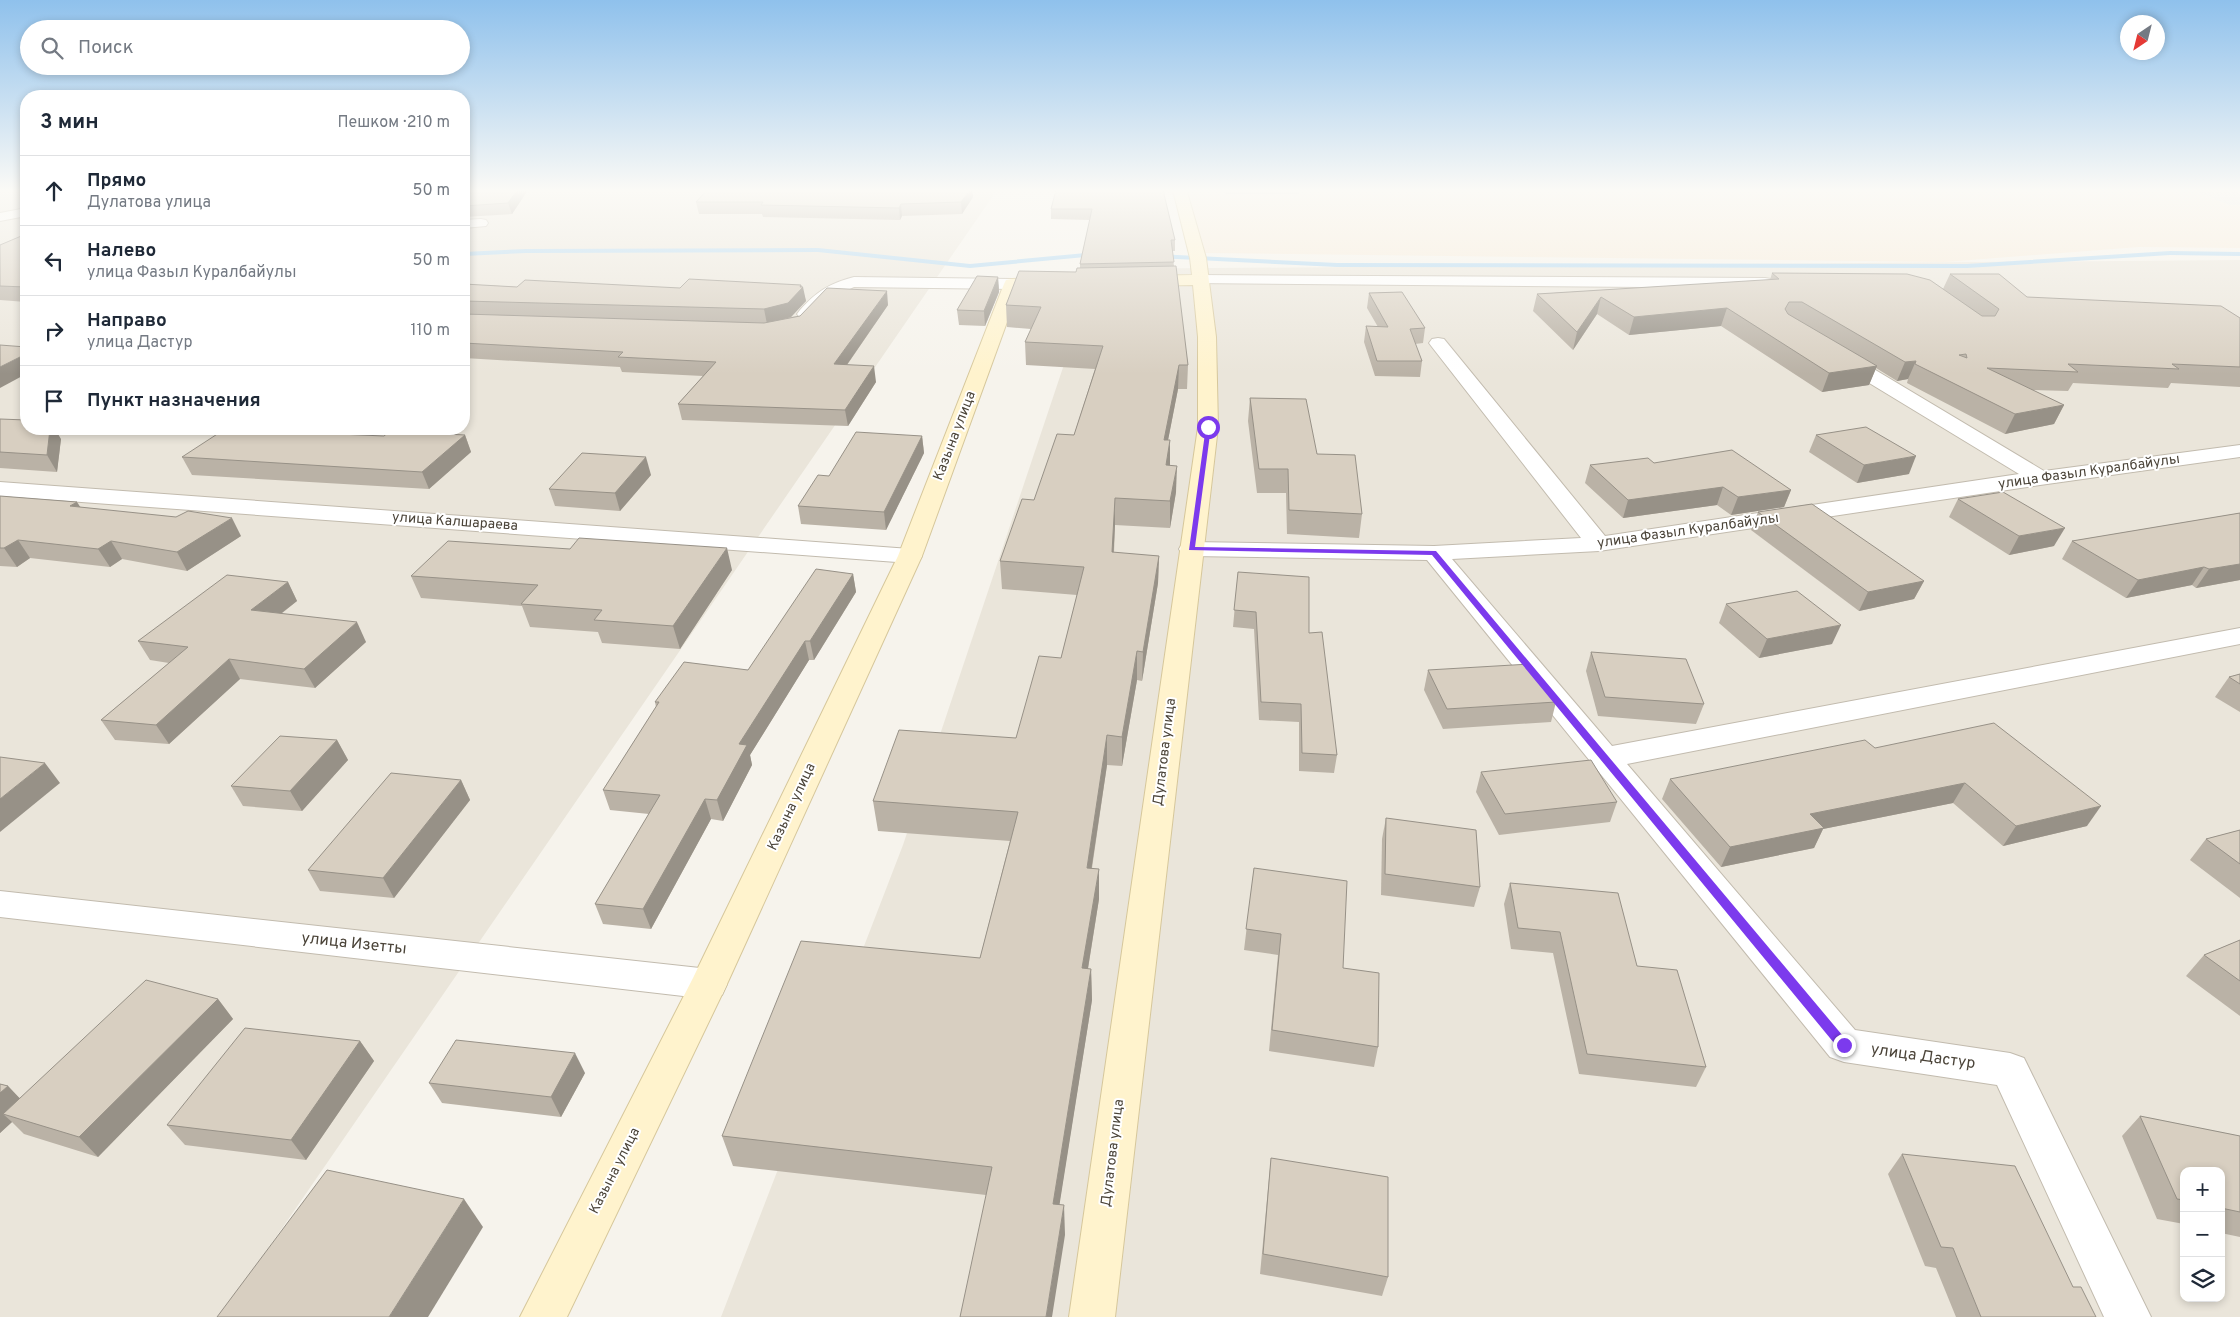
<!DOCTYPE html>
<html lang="ru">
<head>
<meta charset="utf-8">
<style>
	:root { --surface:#fff; --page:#f2f2f3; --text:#1f2937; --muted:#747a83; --line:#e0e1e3 }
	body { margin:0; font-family:Overpass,sans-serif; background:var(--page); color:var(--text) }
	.controls { position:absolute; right:15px; bottom:15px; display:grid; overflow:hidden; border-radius:10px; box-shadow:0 2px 8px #0003 }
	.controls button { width:45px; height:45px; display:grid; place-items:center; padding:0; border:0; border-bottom:1px solid var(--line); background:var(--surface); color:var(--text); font:25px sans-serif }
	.compass { position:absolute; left:2120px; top:15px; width:45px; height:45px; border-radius:50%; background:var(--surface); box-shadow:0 2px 8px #0003; rotate:215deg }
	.stop { position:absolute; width:15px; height:15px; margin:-11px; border:4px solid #7c3aed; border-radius:50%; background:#fff }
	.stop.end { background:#7c3aed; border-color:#fff; box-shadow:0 1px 5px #0008 }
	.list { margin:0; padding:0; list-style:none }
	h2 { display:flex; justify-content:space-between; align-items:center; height:65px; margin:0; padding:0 20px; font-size:21px }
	h2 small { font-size:16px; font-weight:400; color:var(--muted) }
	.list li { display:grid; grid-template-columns:32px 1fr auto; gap:15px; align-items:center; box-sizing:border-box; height:70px; padding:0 20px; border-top:1px solid var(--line) }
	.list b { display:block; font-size:19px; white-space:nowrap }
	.list p { margin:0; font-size:16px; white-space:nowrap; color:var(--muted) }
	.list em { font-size:16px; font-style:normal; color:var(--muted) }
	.icon { flex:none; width:28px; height:28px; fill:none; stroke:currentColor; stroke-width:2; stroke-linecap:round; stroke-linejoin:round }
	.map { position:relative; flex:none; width:2240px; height:1317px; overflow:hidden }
	.search { position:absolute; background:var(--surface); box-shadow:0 2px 8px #0003; left:20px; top:20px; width:450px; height:55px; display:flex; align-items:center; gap:12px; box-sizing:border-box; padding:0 18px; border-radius:28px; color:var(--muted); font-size:19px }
	.panel { position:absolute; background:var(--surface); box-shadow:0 2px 8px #0003; left:20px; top:90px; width:450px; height:345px; border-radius:20px }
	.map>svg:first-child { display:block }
	.residential { fill:#eae5da; fill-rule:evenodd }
	.commercial { fill:#f7ead8 }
	.parking { fill:#e5e3e0 }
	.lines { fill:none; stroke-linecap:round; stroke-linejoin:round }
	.stream { fill:#a9d4f2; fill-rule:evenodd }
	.street-casing { stroke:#c2bbae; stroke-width:2 }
	.secondary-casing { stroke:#d6c79b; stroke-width:2 }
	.street { fill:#fff; fill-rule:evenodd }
	.secondary { fill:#fff3cd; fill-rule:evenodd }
	.wall { fill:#bab2a6 }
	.shaded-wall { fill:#979187 }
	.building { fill:#d8cfc1; stroke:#979187; fill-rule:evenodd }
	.route { fill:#7c3aed }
	.labels { text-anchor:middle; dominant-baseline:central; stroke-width:4; stroke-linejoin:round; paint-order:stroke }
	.street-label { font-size:14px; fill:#4b4439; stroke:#fff }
	.near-street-label { font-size:16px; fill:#4b4439; stroke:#fff }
</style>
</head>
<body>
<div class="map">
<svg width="2240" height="1317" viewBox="0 0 2240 1317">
	<rect width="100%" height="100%" fill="#f6f3ec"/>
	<g class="residential">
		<path d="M0,190H26V429H464V190H997L221,1317H0Z"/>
		<path d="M2240,260V1317H721L903,845L1096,269ZM2184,1171H2221V1298H2184Z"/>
	</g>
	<path class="commercial" d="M1183,190H2193L2229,205H2240V248L2139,247L1945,262L1205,253Z"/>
	<path class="parking" d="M2193,190H2240V205H2229Z"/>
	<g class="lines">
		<g class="stream">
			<path d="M818,248L970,264L1096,252L1099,254L1096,256L970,268L818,252L526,253L464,256V252L526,249Z"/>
			<path d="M2170,251L2240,252V256L2170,255L1967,268L1337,267L1157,258L1154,256L1157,254L1337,263L1967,264Z"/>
		</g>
		<defs>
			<g id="street">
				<path d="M26,208V216L0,221V213Z"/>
				<path d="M481,219L486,220L488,223L486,226L464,228V220Z"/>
				<path d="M1199,275L1765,278L1771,279L1773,283L1771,287L1765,288L1193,283L1191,280L1193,277Z"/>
				<path d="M854,277L1012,279L1018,280L1020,284L1018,288L1012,289L854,287L832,297L812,318H800L797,314L800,310C816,292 830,283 854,277Z"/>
				<path d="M1438,338L1444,339L1605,536L2019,474L1833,361L1831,357L1833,353H1847L2044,471L2240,445V457L2040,485L1599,551L1452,559L1612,746L2240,628V644L1627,764L1855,1030L2010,1053L2024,1058L2151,1317H2104L1997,1085L1844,1062L1830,1057L1427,560L1191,556L1182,554L1179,549L1182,544L1191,542L1434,546L1581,538L1432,347L1429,343L1432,339Z"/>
				<path d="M0,482L910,549L919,551L922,556L919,561L910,563L0,496Z"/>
				<path d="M0,891L709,969L722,973L727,984L722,995L709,999L0,917Z"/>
			</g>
			<g id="secondary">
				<path d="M1169,190H1185L1187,192L1206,258L1216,337L1218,427L1115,1317H1069L1198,427V337L1193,285L1140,286L1134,285L1132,281L1134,277L1140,276L1192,275L1190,258L1174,194Z"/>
				<path d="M1052,278L1058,279L1060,283L1058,287L1019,289L922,556L727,984L567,1317H520L693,978L898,556L1004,284L1006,280L1012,279Z"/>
			</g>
		</defs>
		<use href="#street" class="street-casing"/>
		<use href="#secondary" class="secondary-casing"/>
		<use href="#street" class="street"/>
		<use href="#secondary" class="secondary"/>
	</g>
	<g class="wall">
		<path d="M464,190H528L512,214L464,217Z"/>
		<path d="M1056,190L1175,240V251H1172L1174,266L1188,365L1187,389H1178L1168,440L1170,465L1176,492L1170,528L1115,525L1114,553L1159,556L1158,583L1142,681L1137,680L1122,766L1107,765L1092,868L1099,899L1088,969H1091L1092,1000L1059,1205L1065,1235L986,1195L733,1166L722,1136L980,958L1010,841L878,831L873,801L1016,738L1061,658L1077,595L1002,589L1000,561L1034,500L1074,435L1095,369L1026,365L1025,342L1031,329L1007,327L1006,305L1076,272L1080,268V264L1090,220L1051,219V209Z"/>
		<path d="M1225,190H1299V194H1226Z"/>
		<path d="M973,197L962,214L902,216L900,220L763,217L762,214H699L696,202Z"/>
		<path d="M26,234V302L0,300V245Z"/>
		<path d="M1772,273L1943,289L1950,274L2027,297L2240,318V387L2171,383L2168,388L2073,383L2068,391L2032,390L2064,405L2054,424L2005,434L1907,383L1908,379L1897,381L1876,368L1869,385L1822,392L1721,326L1629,335L1597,314L1573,350L1533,311L1537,294L1770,280Z"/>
		<path d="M998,277L999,292L985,326L959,325L957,310Z"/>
		<path d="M464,284L517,287L680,288L801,285L806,301L791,317L888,305L847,365L876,382L848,426L682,420L678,404L703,376L622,372L620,367L464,358Z"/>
		<path d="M1369,293L1425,328L1423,343L1415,344L1422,361L1420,377L1375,376L1364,342L1366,326L1378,327L1367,308Z"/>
		<path d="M1250,398L1317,454L1362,514L1359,538L1287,534L1286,493H1257L1248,421Z"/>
		<path d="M0,419L61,439L57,472L0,468Z"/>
		<path d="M465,435L471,452L429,489L192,475L182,457L384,436Z"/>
		<path d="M1816,435L1909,474L1857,483L1809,452Z"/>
		<path d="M922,436L924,453L886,530L801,524L798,506L829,476Z"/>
		<path d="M1654,463L1791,490L1784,507L1731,515L1717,505L1623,518L1585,483L1590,465Z"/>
		<path d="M651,475L620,511L555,506L549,489Z"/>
		<path d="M0,496L81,507L241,536L187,571L122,559L110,567L30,558L17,567L0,566Z"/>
		<path d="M1958,499L2054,546L2009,555L1949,517Z"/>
		<path d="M1758,512L1924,581L1914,599L1859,611L1751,530Z"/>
		<path d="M2240,513V580L2196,588L2192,585L2126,598L2062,559L2072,541Z"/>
		<path d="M732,570L680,649L602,643L598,632L530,627L522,606L421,598L411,576Z"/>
		<path d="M1238,572L1309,633L1337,755L1334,773L1299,771V722L1259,720L1254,629L1233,627Z"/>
		<path d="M853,574L856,592L814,660H809L750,755L752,765L723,821L711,819L651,929L603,924L595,904L649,814L610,810L603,790L656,707L655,702L748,670Z"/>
		<path d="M288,582L297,601L281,614L366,642L315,688L240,679L169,744L115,740L101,720L169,663L150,660L138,641Z"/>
		<path d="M1726,604L1832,644L1759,658L1719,623Z"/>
		<path d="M1591,652L1704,704L1696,724L1598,716L1586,671Z"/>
		<path d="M1428,670L1556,702L1551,722L1443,729L1424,690Z"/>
		<path d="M2240,674V712L2215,697L2229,677Z"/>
		<path d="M337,740L348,760L302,811L243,806L231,786Z"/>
		<path d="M1875,748L2087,826L2003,846L1953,803L1823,829L1814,848L1721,867L1662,799L1670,779Z"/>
		<path d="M1481,772L1617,802L1610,822L1499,835L1476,792Z"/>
		<path d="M461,780L470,800L394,898L320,891L308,870Z"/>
		<path d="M1386,818L1480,887L1474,907L1381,895L1382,839Z"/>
		<path d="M2240,830V898L2190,860L2206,839Z"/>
		<path d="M1254,868L1343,968L1378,1047L1374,1067L1269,1051L1278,955L1244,950Z"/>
		<path d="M1510,883L1637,966L1706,1067L1696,1087L1579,1074L1553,953L1511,949L1504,904Z"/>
		<path d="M2240,940V1016L2186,976L2204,955Z"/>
		<path d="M218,999L233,1019L98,1157L24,1134L12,1122L0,1133V1084L8,1086L19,1098Z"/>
		<path d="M360,1041L374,1061L306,1160L185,1145L167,1125Z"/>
		<path d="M585,1073L561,1117L442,1103L429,1083Z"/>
		<path d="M2140,1116L2240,1136V1237L2221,1233V1171H2184V1224L2157,1219L2122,1136Z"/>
		<path d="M1902,1154L2073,1287L2096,1317H1956L1936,1268L1925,1266L1888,1174Z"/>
		<path d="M1271,1158L1388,1277L1382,1296L1260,1274L1269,1178Z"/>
	</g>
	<g class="shaded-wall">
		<path d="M517,190H528L512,214L508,203Z"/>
		<path d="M970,190H973V197L962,214L961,202Z"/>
		<path d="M901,204L902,216L900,220L899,208Z"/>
		<path d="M998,277L999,292L985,326L984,311Z"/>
		<path d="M801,285L802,288L803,287L806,301L791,317L767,324L764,309L800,287Z"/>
		<path d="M887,291L888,305L837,379L834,364Z"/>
		<path d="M1601,297L1597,314L1573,350L1577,332Z"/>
		<path d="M1727,308L1721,326L1629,335L1634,317Z"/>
		<path d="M26,354V374L0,388V367Z"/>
		<path d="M1916,361L1908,379L1897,381L1905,362Z"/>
		<path d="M1179,365L1178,389L1163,466L1164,440Z"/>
		<path d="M874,366L876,382L848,426L845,410Z"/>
		<path d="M1877,366L1869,385L1822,392L1829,373Z"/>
		<path d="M2064,405L2054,424L2005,434L2015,414Z"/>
		<path d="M50,429H55L61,439L57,472L47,455Z"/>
		<path d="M465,435L471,452L429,489L422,472Z"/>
		<path d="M922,436L924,453L886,530L884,512Z"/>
		<path d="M1170,440V466L1166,465Z"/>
		<path d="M1916,456L1909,474L1857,483L1864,465Z"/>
		<path d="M646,457L651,475L620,511L615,493Z"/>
		<path d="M1177,466L1176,492L1170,528V501Z"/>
		<path d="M1723,487L1717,505L1623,518L1628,500Z"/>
		<path d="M1791,490L1784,507L1731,515L1738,497Z"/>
		<path d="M1115,498V525L1112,580V552Z"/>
		<path d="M77,502L88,519L70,506Z"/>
		<path d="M232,518L241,536L187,571L177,552Z"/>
		<path d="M2065,528L2054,546L2009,555L2019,536Z"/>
		<path d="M18,540L30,558L17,567L4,548Z"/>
		<path d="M111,541L122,559L110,567L98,549Z"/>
		<path d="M727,548L732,570L680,649L673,626Z"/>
		<path d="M1159,556L1158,583L1142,681L1143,652Z"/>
		<path d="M2240,564V580L2196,588L2209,569Z"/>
		<path d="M2204,567L2192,585L2126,598L2138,580Z"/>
		<path d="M853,574L856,592L814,660L810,641Z"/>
		<path d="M1924,581L1914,599L1859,611L1868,592Z"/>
		<path d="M288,582L297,601L261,629L251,610Z"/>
		<path d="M357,622L366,642L315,688L304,669Z"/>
		<path d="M1841,625L1832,644L1759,658L1767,639Z"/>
		<path d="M805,641L809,660L750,755L752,765L723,821L717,800L739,744Z"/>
		<path d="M1137,651V680L1122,766V737Z"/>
		<path d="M229,659L240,679L169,744L156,725Z"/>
		<path d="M1107,735V765L1087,898V868Z"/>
		<path d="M337,740L348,760L302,811L290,791Z"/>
		<path d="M45,763L60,783L0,832V799Z"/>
		<path d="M461,780L470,800L394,898L383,878Z"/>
		<path d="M1965,783L1953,803L1823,829L1814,848L1721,867L1730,847L1810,814Z"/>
		<path d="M705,799L711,819L651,929L643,909Z"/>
		<path d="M2101,806L2087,826L2003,846L2016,826Z"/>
		<path d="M1099,869V899L1083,999L1082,968Z"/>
		<path d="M1091,969L1092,1000L1055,1233L1053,1204Z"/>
		<path d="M218,999L233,1019L98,1157L79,1137Z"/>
		<path d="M360,1041L374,1061L306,1160L291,1140Z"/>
		<path d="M575,1053L585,1073L561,1117L551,1097Z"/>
		<path d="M8,1086L28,1107L3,1114L12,1122L0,1133V1093Z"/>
		<path d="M464,1199L483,1227L428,1317H389Z"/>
		<path d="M1064,1205L1065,1235L1052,1317H1046Z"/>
	</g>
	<g class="building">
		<path d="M464,190H517L508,203L464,206Z"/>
		<path d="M707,190H970L961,202L901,204L899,208L761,205L763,202H696Z"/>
		<path d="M1056,190H1163L1175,240H1171L1174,262L1080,264L1092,209H1051Z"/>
		<path d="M26,234V287L0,286V245Z"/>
		<path d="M1176,266L1188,365H1179L1164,440H1170L1166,465L1177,466L1170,501L1115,498L1112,552L1159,556L1143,652L1137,651L1122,737L1107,735L1087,868L1099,869L1082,968L1091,969L1053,1204L1064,1205L1046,1317H960L992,1167L722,1136L801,941L980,958L1018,812L873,801L899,730L1016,738L1039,656L1061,658L1084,567L1000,561L1022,499L1034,500L1057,434L1074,435L1103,346L1025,342L1041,307L1006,305L1019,271L1076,272L1077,268Z"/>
		<path d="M1772,273L1907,274L1930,280L1982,316H1995L1999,309L1950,274H1999L2027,297L2221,306L2240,318V367L2172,364L2179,369L2068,364L2078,372L1987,368L2064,405L2015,414L1915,364L1916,361L1905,362L1802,302H1789L1785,309L1788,314L1877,366L1829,373L1727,308L1634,317L1601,297L1577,332L1537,294L1779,279ZM1966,354L1967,358L1959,355Z"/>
		<path d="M977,276L998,277L984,311L957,310Z"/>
		<path d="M689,279L801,285L800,287H803L788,303L764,309L464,301V284L517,287L525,280L680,288Z"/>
		<path d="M827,288L887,291L834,364L874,366L845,410L678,404L716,362L618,357L623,352L464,343V314L764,323L800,316Z"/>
		<path d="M1402,292L1425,328L1410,329L1422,361H1377L1366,326L1388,327L1369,293Z"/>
		<path d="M0,345L26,347V354L0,367Z"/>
		<path d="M1250,398L1306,399L1317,454L1355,455L1362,514L1289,510L1288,469H1259Z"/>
		<path d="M0,419L26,420V429H50L47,455L0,452Z"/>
		<path d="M1866,427L1916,456L1864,465L1816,435Z"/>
		<path d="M225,429L384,436L390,431L465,435L422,472L182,457Z"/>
		<path d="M856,432L922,436L884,512L798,506L818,475L829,476Z"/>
		<path d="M1732,450L1791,490L1738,497L1723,487L1628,500L1590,465L1648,458L1654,463Z"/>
		<path d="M582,453L646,457L615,493L549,489Z"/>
		<path d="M2003,492L2065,528L2019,536L1958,499Z"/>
		<path d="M0,496L77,502L70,506L176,517L188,511L232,518L177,552L111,541L98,549L18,540L4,548H0Z"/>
		<path d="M1812,504L1924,581L1868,592L1758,512Z"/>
		<path d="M2240,513V564L2209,569L2204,567L2138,580L2072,541Z"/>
		<path d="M579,538L727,548L673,626L594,620L602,610L521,604L538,585L411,576L448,541L570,549Z"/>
		<path d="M816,569L853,574L810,641H805L739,744L747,745L717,800L705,799L643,909L595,904L660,795L603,790L659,702H655L684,662L748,670Z"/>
		<path d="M1238,572L1309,577V633L1322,632L1337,755L1302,753L1301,704L1261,702L1256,612L1234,610Z"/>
		<path d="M227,575L288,582L251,610L357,622L304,669L229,659L156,725L101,720L188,647L138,641Z"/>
		<path d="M1797,591L1841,625L1767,639L1726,604Z"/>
		<path d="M1591,652L1686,659L1704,704L1605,697Z"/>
		<path d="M1530,664L1556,702L1447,709L1428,670Z"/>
		<path d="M2240,674V684L2229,677Z"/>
		<path d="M1994,723L2101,806L2016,826L1965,783L1810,814L1824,828L1730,847L1670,779L1865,740L1875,748Z"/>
		<path d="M280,736L337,740L290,791L231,786Z"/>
		<path d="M0,757L45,763L0,799Z"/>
		<path d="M1591,760L1617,802L1505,814L1481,772Z"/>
		<path d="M391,773L461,780L383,878L308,870Z"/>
		<path d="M1386,818L1476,830L1480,887L1385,874Z"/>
		<path d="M2240,830V864L2206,839Z"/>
		<path d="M1254,868L1347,881L1343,968L1379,973L1378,1047L1272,1030L1281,934L1246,929Z"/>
		<path d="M1510,883L1618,893L1637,966L1677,970L1706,1067L1587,1054L1560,932L1518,928Z"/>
		<path d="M2240,940V981L2204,955Z"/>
		<path d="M146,980L218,999L79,1137L3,1114Z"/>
		<path d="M245,1028L360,1041L291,1140L167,1125Z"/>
		<path d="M456,1040L575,1053L551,1097L429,1083Z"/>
		<path d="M0,1084L8,1086L0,1093Z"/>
		<path d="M2140,1116L2240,1136V1212L2221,1208V1171H2184V1200L2177,1199Z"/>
		<path d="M1902,1154L2015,1166L2073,1287H2081L2096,1317H1981L1953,1248L1941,1247Z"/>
		<path d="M1271,1158L1388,1177V1277L1263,1254Z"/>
		<path d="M327,1170L464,1199L389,1317H217Z"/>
	</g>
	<linearGradient id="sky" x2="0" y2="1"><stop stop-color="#8fc1ec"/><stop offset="0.51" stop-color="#fbfaf6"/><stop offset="1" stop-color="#fbfaf6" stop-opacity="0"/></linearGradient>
	<rect width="2240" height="374" fill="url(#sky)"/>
	<path class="route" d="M1206,426L1211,427L1195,547L1436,551L1848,1042V1049H1839L1432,555L1189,550Z"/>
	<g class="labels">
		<g class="street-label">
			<text transform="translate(955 436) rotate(-69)">Казына улица</text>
			<text transform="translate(2089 472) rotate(-8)">улица Фазыл Куралбайулы</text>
			<text transform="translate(455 522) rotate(4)">улица Калшараева</text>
			<text transform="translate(1688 531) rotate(-8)">улица Фазыл Куралбайулы</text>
			<text transform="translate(1165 752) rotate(-83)">Дулатова улица</text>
			<text transform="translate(792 807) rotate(-65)">Казына улица</text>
			<text transform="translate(1113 1153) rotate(-83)">Дулатова улица</text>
			<text transform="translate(615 1171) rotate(-63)">Казына улица</text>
		</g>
		<g class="near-street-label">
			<text transform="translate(354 944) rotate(6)">улица Изетты</text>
			<text transform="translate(1923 1057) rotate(8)">улица Дастур</text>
		</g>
	</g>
</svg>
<div class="controls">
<button>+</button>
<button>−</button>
<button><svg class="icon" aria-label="layers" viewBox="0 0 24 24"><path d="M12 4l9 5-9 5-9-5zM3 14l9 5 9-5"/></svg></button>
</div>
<svg class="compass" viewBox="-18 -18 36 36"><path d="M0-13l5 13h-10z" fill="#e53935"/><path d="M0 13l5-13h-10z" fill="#747a83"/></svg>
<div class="stop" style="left:1208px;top:427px"></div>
<div class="stop end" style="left:1844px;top:1045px"></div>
<div class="search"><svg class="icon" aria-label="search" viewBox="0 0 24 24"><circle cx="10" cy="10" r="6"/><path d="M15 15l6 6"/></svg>Поиск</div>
<section class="panel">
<h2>3 мин<small>Пешком · 210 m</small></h2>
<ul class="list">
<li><svg class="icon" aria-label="ahead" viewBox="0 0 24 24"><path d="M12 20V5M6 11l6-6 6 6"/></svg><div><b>Прямо</b><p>Дулатова улица</p></div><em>50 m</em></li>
<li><svg class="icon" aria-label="left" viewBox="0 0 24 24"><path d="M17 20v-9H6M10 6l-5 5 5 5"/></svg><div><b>Налево</b><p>улица Фазыл Куралбайулы</p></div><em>50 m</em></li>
<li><svg class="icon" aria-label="right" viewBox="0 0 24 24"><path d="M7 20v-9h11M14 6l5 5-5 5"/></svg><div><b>Направо</b><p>улица Дастур</p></div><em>110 m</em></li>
<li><svg class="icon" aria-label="arrive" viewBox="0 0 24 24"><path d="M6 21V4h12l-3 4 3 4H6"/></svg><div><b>Пункт назначения</b></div></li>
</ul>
</section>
</div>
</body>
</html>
